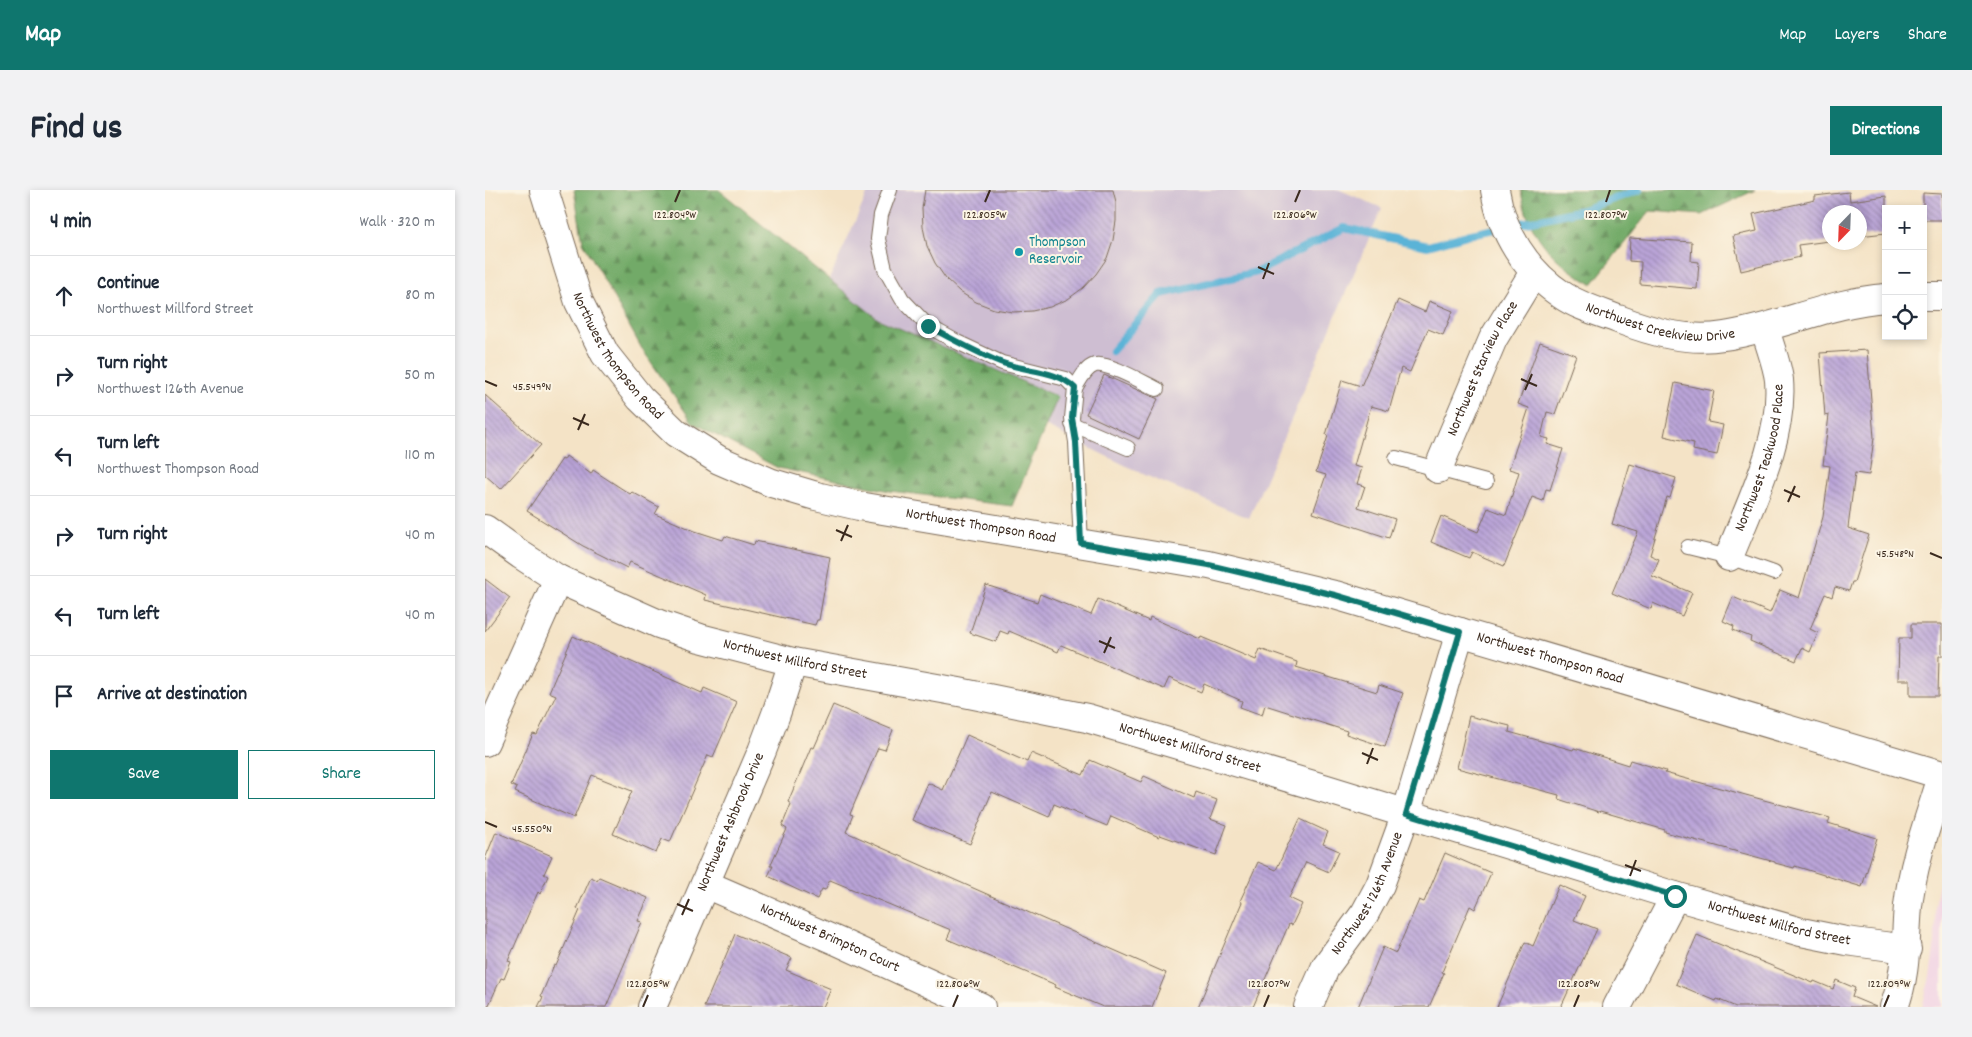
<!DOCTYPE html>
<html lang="en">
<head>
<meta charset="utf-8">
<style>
	:root { --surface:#fff; --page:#f2f2f3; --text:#1f2937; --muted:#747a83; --line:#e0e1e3; --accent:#0f766e }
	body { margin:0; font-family:Dekko,sans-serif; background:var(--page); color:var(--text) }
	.controls { position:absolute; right:15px; top:15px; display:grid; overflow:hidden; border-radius:0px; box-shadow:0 2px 8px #0003 }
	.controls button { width:45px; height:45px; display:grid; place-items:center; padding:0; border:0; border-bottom:1px solid var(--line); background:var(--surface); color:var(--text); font:25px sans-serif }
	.compass { position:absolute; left:1337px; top:15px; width:45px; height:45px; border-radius:50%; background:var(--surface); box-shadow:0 2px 8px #0003; rotate:203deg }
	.stop { position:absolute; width:15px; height:15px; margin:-11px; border:4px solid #0f766e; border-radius:50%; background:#fff }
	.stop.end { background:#0f766e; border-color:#fff; box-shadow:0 1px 5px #0008 }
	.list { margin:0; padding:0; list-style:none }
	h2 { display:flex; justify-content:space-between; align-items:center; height:65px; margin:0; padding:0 20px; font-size:21px }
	h2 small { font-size:16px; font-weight:400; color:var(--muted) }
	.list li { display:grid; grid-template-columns:32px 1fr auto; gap:15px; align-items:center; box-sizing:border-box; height:80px; padding:0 20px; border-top:1px solid var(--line) }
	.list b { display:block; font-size:19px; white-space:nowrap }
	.list p { margin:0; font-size:16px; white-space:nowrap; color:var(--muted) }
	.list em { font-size:16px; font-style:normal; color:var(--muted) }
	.actions { display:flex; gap:10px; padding:15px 20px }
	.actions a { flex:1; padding:11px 0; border:1px solid var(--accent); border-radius:0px; text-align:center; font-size:18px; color:var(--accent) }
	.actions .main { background:var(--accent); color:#fff }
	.icon { flex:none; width:28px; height:28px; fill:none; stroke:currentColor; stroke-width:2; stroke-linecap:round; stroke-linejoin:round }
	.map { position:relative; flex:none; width:1457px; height:817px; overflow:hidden; border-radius:0px }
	header { display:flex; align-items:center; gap:30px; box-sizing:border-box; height:70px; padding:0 25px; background:var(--accent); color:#fff }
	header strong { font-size:24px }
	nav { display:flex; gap:28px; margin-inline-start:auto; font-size:18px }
	.intro { display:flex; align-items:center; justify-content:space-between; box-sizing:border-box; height:120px; padding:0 30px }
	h1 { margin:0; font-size:35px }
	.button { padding:12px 22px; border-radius:0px; background:var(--accent); color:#fff; font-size:18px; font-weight:700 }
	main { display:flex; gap:30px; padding:0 30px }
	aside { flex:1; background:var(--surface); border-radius:0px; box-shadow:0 2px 8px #0003 }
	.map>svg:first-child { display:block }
	.built { fill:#f0d0e5 }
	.industrial { fill:#cebed2 }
	.forest { fill:url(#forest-firs); stroke:#566a43 }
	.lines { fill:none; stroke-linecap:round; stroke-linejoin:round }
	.stream { stroke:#5ab3d7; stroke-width:8 }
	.building { fill:url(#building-back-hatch) }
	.service-casing { stroke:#7c6b59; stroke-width:16 }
	.minor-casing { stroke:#7c6b59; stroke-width:30 }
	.tertiary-casing { stroke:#7c6b59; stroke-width:30 }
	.service { stroke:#fff; stroke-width:14 }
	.minor { stroke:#fff; stroke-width:28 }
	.tertiary { stroke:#fff; stroke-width:28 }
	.route { stroke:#0f766e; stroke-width:6 }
	.ticks { fill:none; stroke:#3b2a1e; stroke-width:2 }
	.culture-dot { fill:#0f9aa8; stroke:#fcf5e5; stroke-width:2 }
	.labels { text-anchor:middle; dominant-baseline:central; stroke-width:4; stroke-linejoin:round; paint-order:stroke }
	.culture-label { font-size:15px; fill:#0d838f; stroke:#fcf5e5; text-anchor:start }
	.street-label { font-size:15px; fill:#3b2a1e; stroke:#fcf5e5 }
	.ticks-label { font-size:12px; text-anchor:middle; fill:#3b2a1e; stroke:#fcf5e5; stroke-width:4; stroke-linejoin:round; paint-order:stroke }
</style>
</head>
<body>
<header>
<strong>Map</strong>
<nav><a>Map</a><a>Layers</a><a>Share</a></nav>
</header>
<div class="intro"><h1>Find us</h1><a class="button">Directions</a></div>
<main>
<aside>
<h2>4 min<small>Walk · 320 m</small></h2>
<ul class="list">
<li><svg class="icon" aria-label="ahead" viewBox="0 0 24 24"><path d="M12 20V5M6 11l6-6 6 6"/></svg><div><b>Continue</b><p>Northwest Millford Street</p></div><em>80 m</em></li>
<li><svg class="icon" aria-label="right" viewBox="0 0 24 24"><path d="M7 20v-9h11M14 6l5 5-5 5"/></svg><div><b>Turn right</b><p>Northwest 126th Avenue</p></div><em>50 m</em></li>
<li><svg class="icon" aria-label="left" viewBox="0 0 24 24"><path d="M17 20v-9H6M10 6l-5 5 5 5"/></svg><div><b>Turn left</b><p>Northwest Thompson Road</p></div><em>110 m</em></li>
<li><svg class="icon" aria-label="right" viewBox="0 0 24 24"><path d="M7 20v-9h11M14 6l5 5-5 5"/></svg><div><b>Turn right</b></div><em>40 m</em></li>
<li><svg class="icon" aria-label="left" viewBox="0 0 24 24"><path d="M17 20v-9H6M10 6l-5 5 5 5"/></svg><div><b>Turn left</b></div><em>40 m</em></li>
<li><svg class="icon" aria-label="arrive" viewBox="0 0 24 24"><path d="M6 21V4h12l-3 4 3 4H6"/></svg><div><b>Arrive at destination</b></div></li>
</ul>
<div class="actions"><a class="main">Save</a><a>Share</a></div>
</aside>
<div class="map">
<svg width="1457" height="817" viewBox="0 0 1457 817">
	<defs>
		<pattern id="forest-firs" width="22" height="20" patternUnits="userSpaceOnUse" patternTransform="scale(1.25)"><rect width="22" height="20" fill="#72aa68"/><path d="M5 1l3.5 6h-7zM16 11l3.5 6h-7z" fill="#5f8b55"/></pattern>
		<pattern id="building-back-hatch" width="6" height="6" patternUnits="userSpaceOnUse" patternTransform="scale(1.25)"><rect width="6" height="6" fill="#baa4d8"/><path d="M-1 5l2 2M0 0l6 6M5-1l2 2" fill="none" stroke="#9886af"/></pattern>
	</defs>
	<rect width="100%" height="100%" fill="#fcf5e5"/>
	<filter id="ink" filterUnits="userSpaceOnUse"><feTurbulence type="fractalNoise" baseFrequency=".02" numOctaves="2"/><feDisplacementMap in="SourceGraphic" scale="10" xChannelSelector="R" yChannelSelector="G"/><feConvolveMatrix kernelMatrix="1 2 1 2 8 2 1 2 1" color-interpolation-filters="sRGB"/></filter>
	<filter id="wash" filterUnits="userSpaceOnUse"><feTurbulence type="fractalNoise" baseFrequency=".0096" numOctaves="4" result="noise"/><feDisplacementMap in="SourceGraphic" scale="20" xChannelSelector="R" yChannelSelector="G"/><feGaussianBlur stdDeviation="1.12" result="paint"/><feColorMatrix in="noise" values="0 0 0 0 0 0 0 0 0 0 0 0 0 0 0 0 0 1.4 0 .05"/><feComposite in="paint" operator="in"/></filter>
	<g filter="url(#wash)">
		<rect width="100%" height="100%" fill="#f4e3c6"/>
		<path class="built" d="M1457,674V817H1437L1445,787L1450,751V717Z"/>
		<path class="industrial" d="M384,0H855L897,18L764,328L662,286L560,236L573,207L393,129L344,90Z"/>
		<g class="forest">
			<path d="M89,0H234L393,129L573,207L527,316L405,301L293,278L208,233L157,159L98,52Z"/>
			<path d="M1036,0H1270L1217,25L1165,21L1107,94C1070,74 1041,43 1036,0Z"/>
		</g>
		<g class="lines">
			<path class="stream" d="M627,161L676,104L772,82L859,38L943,56L982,45L1097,20L1154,0"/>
		</g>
		<g id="blocks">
			<g class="building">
				<path d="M440,0H628L631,12V31L628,50L622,68L611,84L598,98L583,109L565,117L547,121L528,122L509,119L491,112L475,102L461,89L450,73L442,56L438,37L437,18Z"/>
				<path d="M1364,2L1365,11L1401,6V43L1374,46V22H1344V51L1313,55L1315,67L1256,81L1248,46L1272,41L1268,24L1330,10V6Z"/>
				<path d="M1438,3L1457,4V30H1438Z"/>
				<path d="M1145,48L1207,52L1206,71L1214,72L1212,99L1155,94L1156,72L1144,71Z"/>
				<path d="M913,110L940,122L944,111L968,121L958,145L943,139L925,182L916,178L904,221L886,216L869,276L877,278L872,294L880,296L873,317L910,329L904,348L828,323L841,285L831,282L843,246L841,245L857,190L876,196Z"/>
				<path d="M1055,152L1091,165L1070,224L1062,222L1056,247L1064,249L1062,254L1078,259L1065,300L1061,299L1058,311L1047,307L1019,376L987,362L984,368L946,352L956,326L993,342L1003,318L1021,325L1034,282L1024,279L1044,218L1033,214Z"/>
				<path d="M1382,160L1389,248L1384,285L1370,283L1363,338L1384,345L1369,392H1367L1364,401L1350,397L1347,407L1340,404L1325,439L1333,443L1325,462L1317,458L1311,471L1265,451L1266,447L1248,440L1249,436L1238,431L1248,407L1285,423L1295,400L1314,408L1338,327L1345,276L1338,275L1344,225L1340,226L1335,163Z"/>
				<path d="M619,185L673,209L654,249L601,224Z"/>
				<path d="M1190,193L1229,201L1223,232L1238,235L1232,265L1208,260L1209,253L1179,246Z"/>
				<path d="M0,205L56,255L16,299L0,285Z"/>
				<path d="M81,266L106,284L108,280L145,304L147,302L174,317L170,324L210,341L238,350L240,346L269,355L270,351L345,367L334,430H332L330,435L220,410L221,405L145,372L142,378L98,356L42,321L77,269L79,270Z"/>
				<path d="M1145,274L1191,288L1185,308L1182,307L1165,365L1174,369L1167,386L1207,403L1197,426L1168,413L1166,419L1127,403L1153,342L1127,334Z"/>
				<path d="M0,389L25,408L0,441Z"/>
				<path d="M501,395L552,412L555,404L606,425L613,409L664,431L665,427L715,449L716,447L771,470L775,459L812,472L811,477L892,502L894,495L918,503L900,557L861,544L862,541L780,515L777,525L755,517L757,511L719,494L716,502L684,488L679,499L576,455L573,462L524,441L523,444L515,441L511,452L485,443Z"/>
				<path d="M1426,434H1457V466H1454L1453,506H1425V490H1413L1414,448H1426Z"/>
				<path d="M88,446L217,503L219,498L252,512L228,567L223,565L185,652L177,649L171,663L128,644L147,601L107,585L89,628L30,602L32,598L26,595L48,544L52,545L71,505L64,502Z"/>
				<path d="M348,515L408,540L400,560L393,558L365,624L368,625L361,642L681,783L667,817H618L570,797L571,795L462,749L466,740L345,690L340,700L337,699L332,709L283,686L288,676H285L302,639L297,636L306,614L303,612L326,557L329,558Z"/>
				<path d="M984,526L1025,536L1024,542L1088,560L1089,558L1143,575L1145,570L1181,581L1180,583L1345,628L1343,633L1392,648L1377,697L1310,676L1309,678L1290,673V672L1180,642V640L1115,621L1114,622L1073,609L1074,605L972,578Z"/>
				<path d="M482,545L542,572L546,563L598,585L605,570L656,592L659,586L709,608L711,602L732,610L725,629L742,635L731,665L675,645L674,647L626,626L622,636L569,614L564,627L507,602L485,654L427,630L443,593L458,600Z"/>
				<path d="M815,629L843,642L838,654L854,661L844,682L821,672L804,708L817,714L807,735L804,734L768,817H713L757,712L755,711L773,672L791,680Z"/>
				<path d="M11,642L67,666L59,684L63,686L55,704L53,702L23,771L26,772L19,789L16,788L3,817H0V669Z"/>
				<path d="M960,663L1006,683L990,719L985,716L957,782L959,783L944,817H873L898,757L911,763L934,710L939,712Z"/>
				<path d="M106,687L112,690L114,687L163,708L153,731L157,732L121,817H53L58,807L56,806L69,775L71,776L95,720L92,719Z"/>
				<path d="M1074,695L1100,706L1089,730L1112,739L1076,817H1012L1040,752L1048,756Z"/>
				<path d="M250,744L307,768L301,780L346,799L338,817H219Z"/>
				<path d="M1212,745L1328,793L1329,791L1348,799L1351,790L1370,798L1367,807L1391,817H1251L1232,809L1231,811L1191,794Z"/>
			</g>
		</g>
	</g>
	<g filter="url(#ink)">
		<use href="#blocks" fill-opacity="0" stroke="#7c6b59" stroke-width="1"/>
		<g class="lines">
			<defs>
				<g id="service">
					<path d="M405,0L396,25L393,49L400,79L417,109L443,136L472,152L517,173L581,189L590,198L587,228L591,252L596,353"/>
					<path d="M590,198C595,190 600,178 610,175C623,172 659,193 672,199"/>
					<path d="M587,234L643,258"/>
					<path d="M911,268L1001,292"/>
					<path d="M1203,357L1244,367L1289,383"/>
				</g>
				<g id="minor">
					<path id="s1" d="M1010,0C1017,43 1041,81 1077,105C1093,116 1114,122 1133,129C1167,142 1202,152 1239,146C1294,138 1345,112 1401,108"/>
					<path d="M1438,106H1457"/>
					<path id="s2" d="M953,279L1008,149L1049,82"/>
					<path id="s3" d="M0,339L36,365L73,389L174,434L215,448L308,472L474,502L602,528L838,598L1190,706L1316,742L1361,751L1422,759"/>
					<path id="s4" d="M1244,367C1265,314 1299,248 1294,190C1292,173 1284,155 1280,138"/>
					<path d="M0,552L73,389"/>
					<path id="s5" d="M220,694L354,752L496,817"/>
					<path id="s6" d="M167,817L277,561L291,524L308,472"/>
					<path id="s7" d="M823,817L841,776L880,723L895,695L921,624L975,442"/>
					<path d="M1132,817L1190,706"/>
					<path d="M1409,817C1422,784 1420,750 1423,716C1428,671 1444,629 1457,587"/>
				</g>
				<g id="tertiary">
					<path id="s8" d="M59,0L94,112L120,164L155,208L191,243L234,270L287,293L331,306L374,316L724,375L850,405L1457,585"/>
				</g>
			</defs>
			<use href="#service" class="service-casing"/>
			<use href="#minor" class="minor-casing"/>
			<use href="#tertiary" class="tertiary-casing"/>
			<use href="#service" class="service"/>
			<use href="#minor" class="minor"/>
			<use href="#tertiary" class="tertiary"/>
		</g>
	</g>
	<g class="lines" filter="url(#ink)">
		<path class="route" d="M443,136C467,149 490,162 515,172C540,182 571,179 590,198L587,228L591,252L596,353L724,375L850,405L975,442L921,624L1190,706"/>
	</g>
	<path class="ticks" d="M190,12L195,0M500,12L505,0M810,12L815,0M1121,12L1125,0M773,77L789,84M778,89L784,73M1036,189L1052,196M0,191L12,196M1040,200L1047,184M88,228L104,235M93,240L100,224M1299,300L1315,307M1303,312L1310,296M351,340L367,347M356,351L363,335M1445,363L1457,368M614,451L630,458M619,463L626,447M877,563L893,570M882,574L888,558M0,632L12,637M1140,675L1156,681M1145,686L1151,670M192,714L208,721M197,725L204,709M158,817L163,805M468,817L473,805M779,817L784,805M1089,817L1094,805M1399,817L1404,805"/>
	<circle class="culture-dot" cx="534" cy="62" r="5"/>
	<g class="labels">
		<g class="culture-label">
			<text x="544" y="53">Thompson<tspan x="544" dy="17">Reservoir</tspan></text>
		</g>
		<g class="street-label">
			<text stroke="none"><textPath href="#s1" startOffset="232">Northwest Creekview Drive</textPath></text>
			<text stroke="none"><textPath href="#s8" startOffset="184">Northwest Thompson Road</textPath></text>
			<text stroke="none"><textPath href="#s2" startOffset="110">Northwest Starview Place</textPath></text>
			<text stroke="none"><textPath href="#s4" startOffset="105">Northwest Teakwood Place</textPath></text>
			<text stroke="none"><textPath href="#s8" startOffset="604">Northwest Thompson Road</textPath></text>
			<text stroke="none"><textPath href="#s8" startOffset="1189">Northwest Thompson Road</textPath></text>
			<text stroke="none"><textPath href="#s3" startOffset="340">Northwest Millford Street</textPath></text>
			<text stroke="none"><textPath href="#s3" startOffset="745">Northwest Millford Street</textPath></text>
			<text stroke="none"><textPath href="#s6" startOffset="201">Northwest Ashbrook Drive</textPath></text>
			<text stroke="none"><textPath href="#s7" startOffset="129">Northwest 126th Avenue</textPath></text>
			<text stroke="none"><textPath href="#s3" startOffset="1360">Northwest Millford Street</textPath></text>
			<text stroke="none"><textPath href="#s5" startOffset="136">Northwest Brimpton Court</textPath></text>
		</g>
	</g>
	<g class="ticks-label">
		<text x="500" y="28">122.805°W</text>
		<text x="810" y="28">122.806°W</text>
		<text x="1121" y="28">122.807°W</text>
		<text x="190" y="28">122.804°W</text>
		<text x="47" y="200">45.549°N</text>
		<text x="1410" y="367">45.548°N</text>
		<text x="47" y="642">45.550°N</text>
		<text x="163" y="797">122.805°W</text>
		<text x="473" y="797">122.806°W</text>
		<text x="784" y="797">122.807°W</text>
		<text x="1094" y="797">122.808°W</text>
		<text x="1404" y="797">122.809°W</text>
	</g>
</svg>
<div class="controls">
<button>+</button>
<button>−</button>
<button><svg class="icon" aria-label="locate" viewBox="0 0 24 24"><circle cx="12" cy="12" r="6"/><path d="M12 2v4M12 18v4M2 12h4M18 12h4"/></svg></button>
</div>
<svg class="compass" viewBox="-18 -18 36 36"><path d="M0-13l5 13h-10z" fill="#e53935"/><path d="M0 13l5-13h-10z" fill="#747a83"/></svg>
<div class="stop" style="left:1190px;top:706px"></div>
<div class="stop end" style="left:443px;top:136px"></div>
</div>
</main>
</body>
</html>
